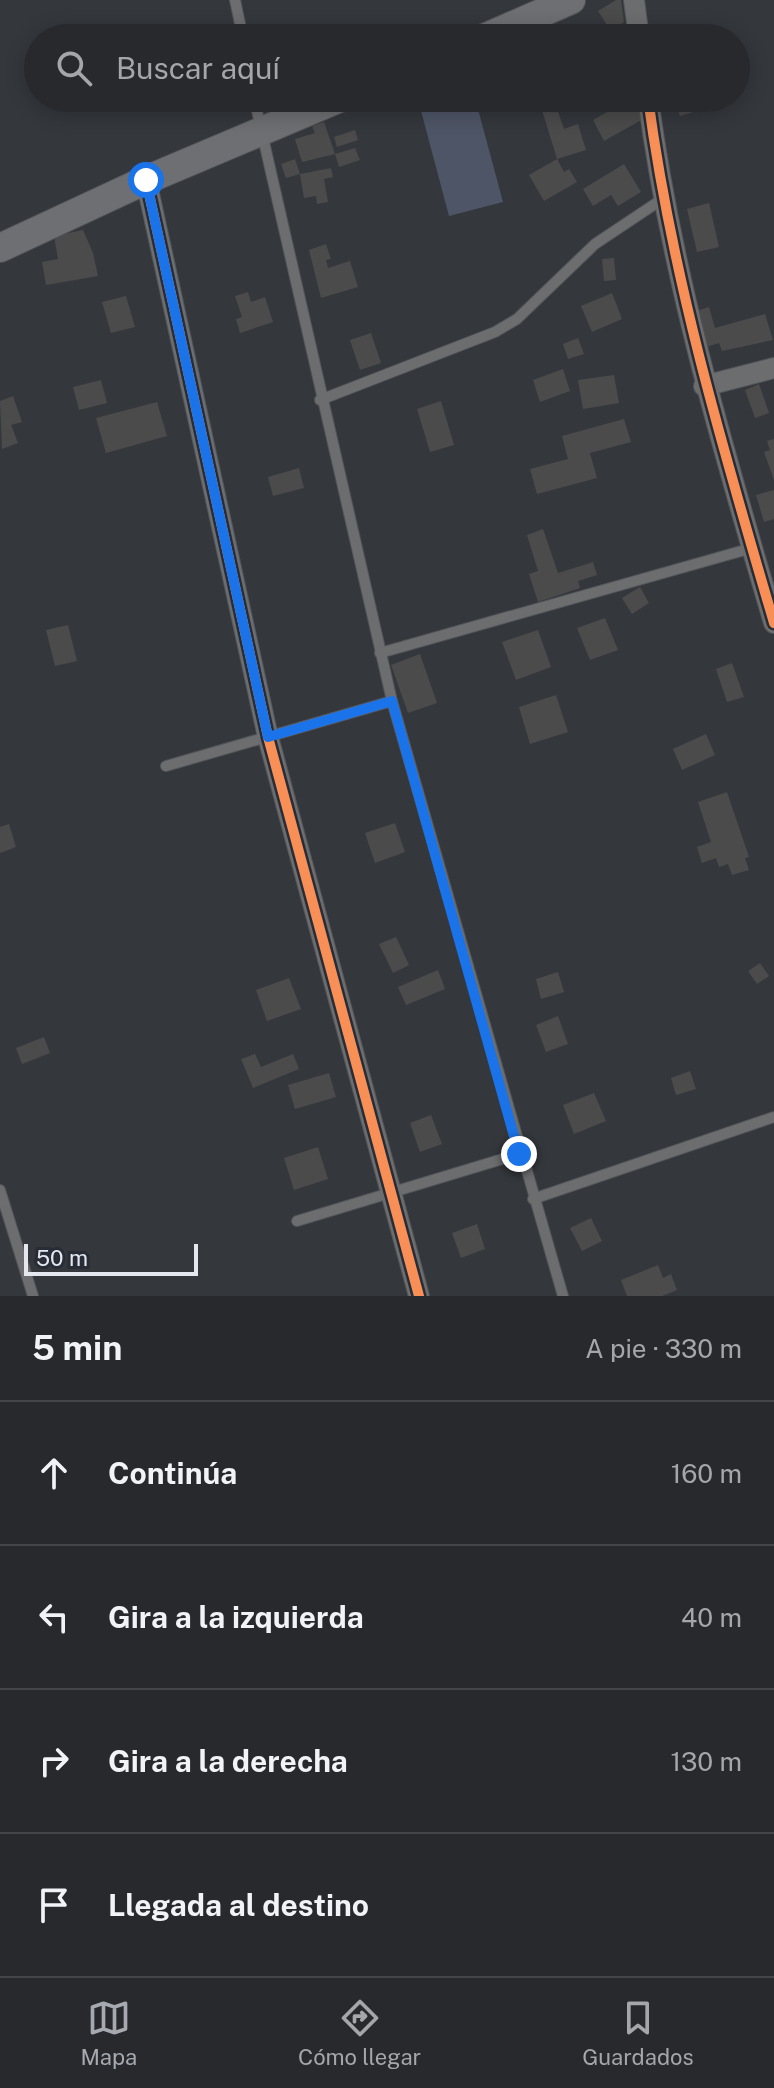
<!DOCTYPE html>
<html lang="es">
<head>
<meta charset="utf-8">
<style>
	:root { --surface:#27292d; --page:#333539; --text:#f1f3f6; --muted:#a4a6aa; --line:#434549; --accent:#a6a9b0 }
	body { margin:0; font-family:"Public Sans",sans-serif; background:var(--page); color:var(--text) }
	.scale { position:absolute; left:24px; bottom:20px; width:174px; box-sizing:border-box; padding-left:8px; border:4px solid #e4e7ee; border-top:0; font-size:22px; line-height:28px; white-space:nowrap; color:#e4e7ee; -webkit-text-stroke:6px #272c36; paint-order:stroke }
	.stop { position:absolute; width:24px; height:24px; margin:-18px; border:6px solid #1a73e8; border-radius:50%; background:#fff }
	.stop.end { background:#1a73e8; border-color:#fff; box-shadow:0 2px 8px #0008 }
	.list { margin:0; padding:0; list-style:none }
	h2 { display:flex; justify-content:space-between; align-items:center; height:104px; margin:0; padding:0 32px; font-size:34px }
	h2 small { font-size:26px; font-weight:400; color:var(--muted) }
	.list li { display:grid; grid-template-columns:52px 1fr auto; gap:24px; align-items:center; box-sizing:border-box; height:144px; padding:0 32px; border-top:2px solid var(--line) }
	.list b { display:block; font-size:30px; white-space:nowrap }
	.list em { font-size:26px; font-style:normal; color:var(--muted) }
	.icon { flex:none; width:44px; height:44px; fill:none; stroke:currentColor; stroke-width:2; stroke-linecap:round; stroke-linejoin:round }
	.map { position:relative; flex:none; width:774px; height:1296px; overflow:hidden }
	.search { position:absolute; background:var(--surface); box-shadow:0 4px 20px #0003; left:24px; right:24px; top:24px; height:88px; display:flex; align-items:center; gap:20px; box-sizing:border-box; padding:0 28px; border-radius:44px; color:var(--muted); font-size:30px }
	.sheet { height:680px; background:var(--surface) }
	nav { display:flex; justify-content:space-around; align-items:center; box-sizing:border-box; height:112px; border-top:2px solid var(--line); background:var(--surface); font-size:22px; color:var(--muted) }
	nav a { display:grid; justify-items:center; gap:4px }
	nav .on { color:var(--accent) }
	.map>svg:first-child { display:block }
	.green { fill:#4e5566 }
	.building { fill:#4c4b4c }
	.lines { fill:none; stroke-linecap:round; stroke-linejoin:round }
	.service-casing { stroke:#515458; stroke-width:12 }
	.minor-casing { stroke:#515458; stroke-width:22 }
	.secondary-casing { stroke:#515458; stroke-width:30 }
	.service { stroke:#6c6d6f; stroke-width:10 }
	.minor { stroke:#6c6d6f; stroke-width:20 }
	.secondary { stroke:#6e6f72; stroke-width:28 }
	.cycleway-casing { stroke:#272c36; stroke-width:15 }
	.cycleway { stroke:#f78f57; stroke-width:10 }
	.route { stroke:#1a73e8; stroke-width:10 }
</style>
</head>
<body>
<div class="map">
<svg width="774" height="1296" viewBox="0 0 774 1296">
	<rect width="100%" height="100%" fill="#34373c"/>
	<path class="green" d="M453,98H475L503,202L449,216L420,107Z"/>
	<g class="building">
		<path d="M616,0H621L624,22L611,31L598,11Z"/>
		<path d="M521,98H536L539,105L526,110Z"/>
		<path d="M632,98L645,118L604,141L593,120Z"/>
		<path d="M674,98H706L709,107L680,116Z"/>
		<path d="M556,106L564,129L578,124L586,150L557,159L564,172L569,169L577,182L544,201L529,175L557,159L542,110Z"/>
		<path d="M324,122L335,154L302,162L295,139L315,133L312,126Z"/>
		<path d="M355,130L358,140L337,147L334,137Z"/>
		<path d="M355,148L360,160L339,167L335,154Z"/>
		<path d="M295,159L300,174L331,168L333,177L324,179L328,202L317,204L316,196L304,198L300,174L286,178L281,164Z"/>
		<path d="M624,164L641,192L618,206L611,195L593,206L583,189Z"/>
		<path d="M709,203L719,247L697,252L687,209Z"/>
		<path d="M83,230L93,253L98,276L46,285L42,262L58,259L54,236Z"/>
		<path d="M326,244L331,259L326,260L328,268L350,261L358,287L321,298L309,250Z"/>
		<path d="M614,258L616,280L604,281L602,259Z"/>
		<path d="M248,292L251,302L265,297L273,322L240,333L236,319L242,317L235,296Z"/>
		<path d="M612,293L622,319L592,332L581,306Z"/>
		<path d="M126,296L135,327L111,333L102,302Z"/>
		<path d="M709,307L715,328L765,314L773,340L722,351L719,343L703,348L693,312Z"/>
		<path d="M371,333L381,363L360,370L350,340Z"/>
		<path d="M578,338L584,354L568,359L563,344Z"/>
		<path d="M563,369L570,391L540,402L533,380Z"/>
		<path d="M614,375L619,403L583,409L578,380Z"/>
		<path d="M101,380L107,403L79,410L73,387Z"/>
		<path d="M759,384L769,413L755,418L745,390Z"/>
		<path d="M13,396L22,422L11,425L18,443L2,449L0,401Z"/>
		<path d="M441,401L454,445L430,452L417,409Z"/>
		<path d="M157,402L167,436L106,453L96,418Z"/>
		<path d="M624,419L631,442L590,453L597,478L537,494L530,469L568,459L562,436Z"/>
		<path d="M774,439V480L764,452L770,450L767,441Z"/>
		<path d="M299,468L304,488L273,496L268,477Z"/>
		<path d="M774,490V519L764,522L756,495Z"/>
		<path d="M543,529L558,573L593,562L597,575L578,581L580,588L538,602L529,574L538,571L527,535Z"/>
		<path d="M640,587L649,603L632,614L622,598Z"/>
		<path d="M605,618L618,650L590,660L577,628Z"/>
		<path d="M68,625L77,661L55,666L46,630Z"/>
		<path d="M538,630L551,667L516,680L502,642Z"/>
		<path d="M420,654L437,703L408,713L391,665Z"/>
		<path d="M732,663L744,697L727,702L716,669Z"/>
		<path d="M556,695L568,732L530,744L519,707Z"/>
		<path d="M706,734L715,755L682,770L673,749Z"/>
		<path d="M727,792L749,857L745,858L749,870L732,875L728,864L719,867L716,858L702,863L697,847L711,842L698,802Z"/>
		<path d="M395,823L405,852L375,863L365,833Z"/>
		<path d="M9,824L16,847L0,853V827Z"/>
		<path d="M396,937L409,965L393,973L379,944Z"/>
		<path d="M760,963L769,976L757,984L748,971Z"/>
		<path d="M438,970L445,989L406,1005L398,987Z"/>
		<path d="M558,972L564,992L541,999L536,979Z"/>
		<path d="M289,978L301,1009L267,1021L256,990Z"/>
		<path d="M558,1016L568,1044L546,1052L536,1025Z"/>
		<path d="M44,1037L50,1053L22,1064L16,1048Z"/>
		<path d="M255,1054L261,1067L293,1054L299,1069L253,1088L241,1059Z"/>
		<path d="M690,1071L696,1089L676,1095L671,1078Z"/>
		<path d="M329,1073L336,1097L295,1109L288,1085Z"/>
		<path d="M594,1093L606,1121L574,1134L563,1105Z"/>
		<path d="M431,1115L442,1144L420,1152L410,1123Z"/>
		<path d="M318,1147L328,1179L294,1190L284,1158Z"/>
		<path d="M591,1218L602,1241L582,1251L570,1228Z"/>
		<path d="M477,1224L485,1249L461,1258L452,1233Z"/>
		<path d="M658,1265L663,1278L671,1274L677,1290L662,1296H627L621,1280Z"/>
	</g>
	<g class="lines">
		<defs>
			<g id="service">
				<path d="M235,0L243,38"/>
				<path d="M254,98L392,701L563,1296"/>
				<path d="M320,400L495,332L517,319L595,244L661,200"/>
				<path d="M380,653L752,548"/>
				<path d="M166,766L392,701"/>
				<path d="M0,1190L33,1296"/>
				<path d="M533,1199L774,1117"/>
				<path d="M297,1221L519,1154"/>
			</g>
			<g id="minor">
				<path d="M634,0L639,38"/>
				<path d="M648,98C672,278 723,449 774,623"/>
				<path d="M146,180L268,737L419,1296"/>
				<path d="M704,386L774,368"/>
			</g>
			<g id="secondary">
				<path d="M484,38L571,0"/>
				<path d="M0,248L146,180L340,98"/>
			</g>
		</defs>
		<use href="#service" class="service-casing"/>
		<use href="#minor" class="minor-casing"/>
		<use href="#secondary" class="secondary-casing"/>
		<use href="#service" class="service"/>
		<use href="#minor" class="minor"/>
		<use href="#secondary" class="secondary"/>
		<defs>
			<g id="cycleway">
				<path d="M648,98C672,278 723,449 774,623"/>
				<path d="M146,180L268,737L419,1296"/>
			</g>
		</defs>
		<use href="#cycleway" class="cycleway-casing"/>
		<use href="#cycleway" class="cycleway"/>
	</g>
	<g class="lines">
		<path class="route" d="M146,180L268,737L392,701L519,1154"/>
	</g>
</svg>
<div class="scale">50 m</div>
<div class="stop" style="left:146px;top:180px"></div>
<div class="stop end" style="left:519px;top:1154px"></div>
<div class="search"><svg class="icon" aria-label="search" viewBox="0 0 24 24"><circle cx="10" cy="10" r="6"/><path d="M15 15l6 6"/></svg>Buscar aquí</div>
</div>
<section class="sheet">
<h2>5 min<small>A pie · 330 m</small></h2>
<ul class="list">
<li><svg class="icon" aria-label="ahead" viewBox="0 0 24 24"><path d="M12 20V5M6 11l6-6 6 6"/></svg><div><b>Continúa</b></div><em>160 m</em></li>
<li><svg class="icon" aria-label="left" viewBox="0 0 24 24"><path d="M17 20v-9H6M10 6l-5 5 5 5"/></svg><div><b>Gira a la izquierda</b></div><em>40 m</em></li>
<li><svg class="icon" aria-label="right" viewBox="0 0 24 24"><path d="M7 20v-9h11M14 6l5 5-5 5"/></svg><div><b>Gira a la derecha</b></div><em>130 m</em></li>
<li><svg class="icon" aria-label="arrive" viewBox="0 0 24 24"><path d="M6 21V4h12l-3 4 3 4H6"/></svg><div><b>Llegada al destino</b></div></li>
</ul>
</section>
<nav>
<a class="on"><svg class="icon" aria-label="map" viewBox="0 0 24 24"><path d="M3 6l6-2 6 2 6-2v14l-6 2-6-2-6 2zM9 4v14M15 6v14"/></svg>Mapa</a>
<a><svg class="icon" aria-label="directions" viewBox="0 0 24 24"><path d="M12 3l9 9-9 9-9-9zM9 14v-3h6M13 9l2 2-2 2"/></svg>Cómo llegar</a>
<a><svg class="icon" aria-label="saved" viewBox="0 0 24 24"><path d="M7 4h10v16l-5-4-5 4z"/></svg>Guardados</a>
</nav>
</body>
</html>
